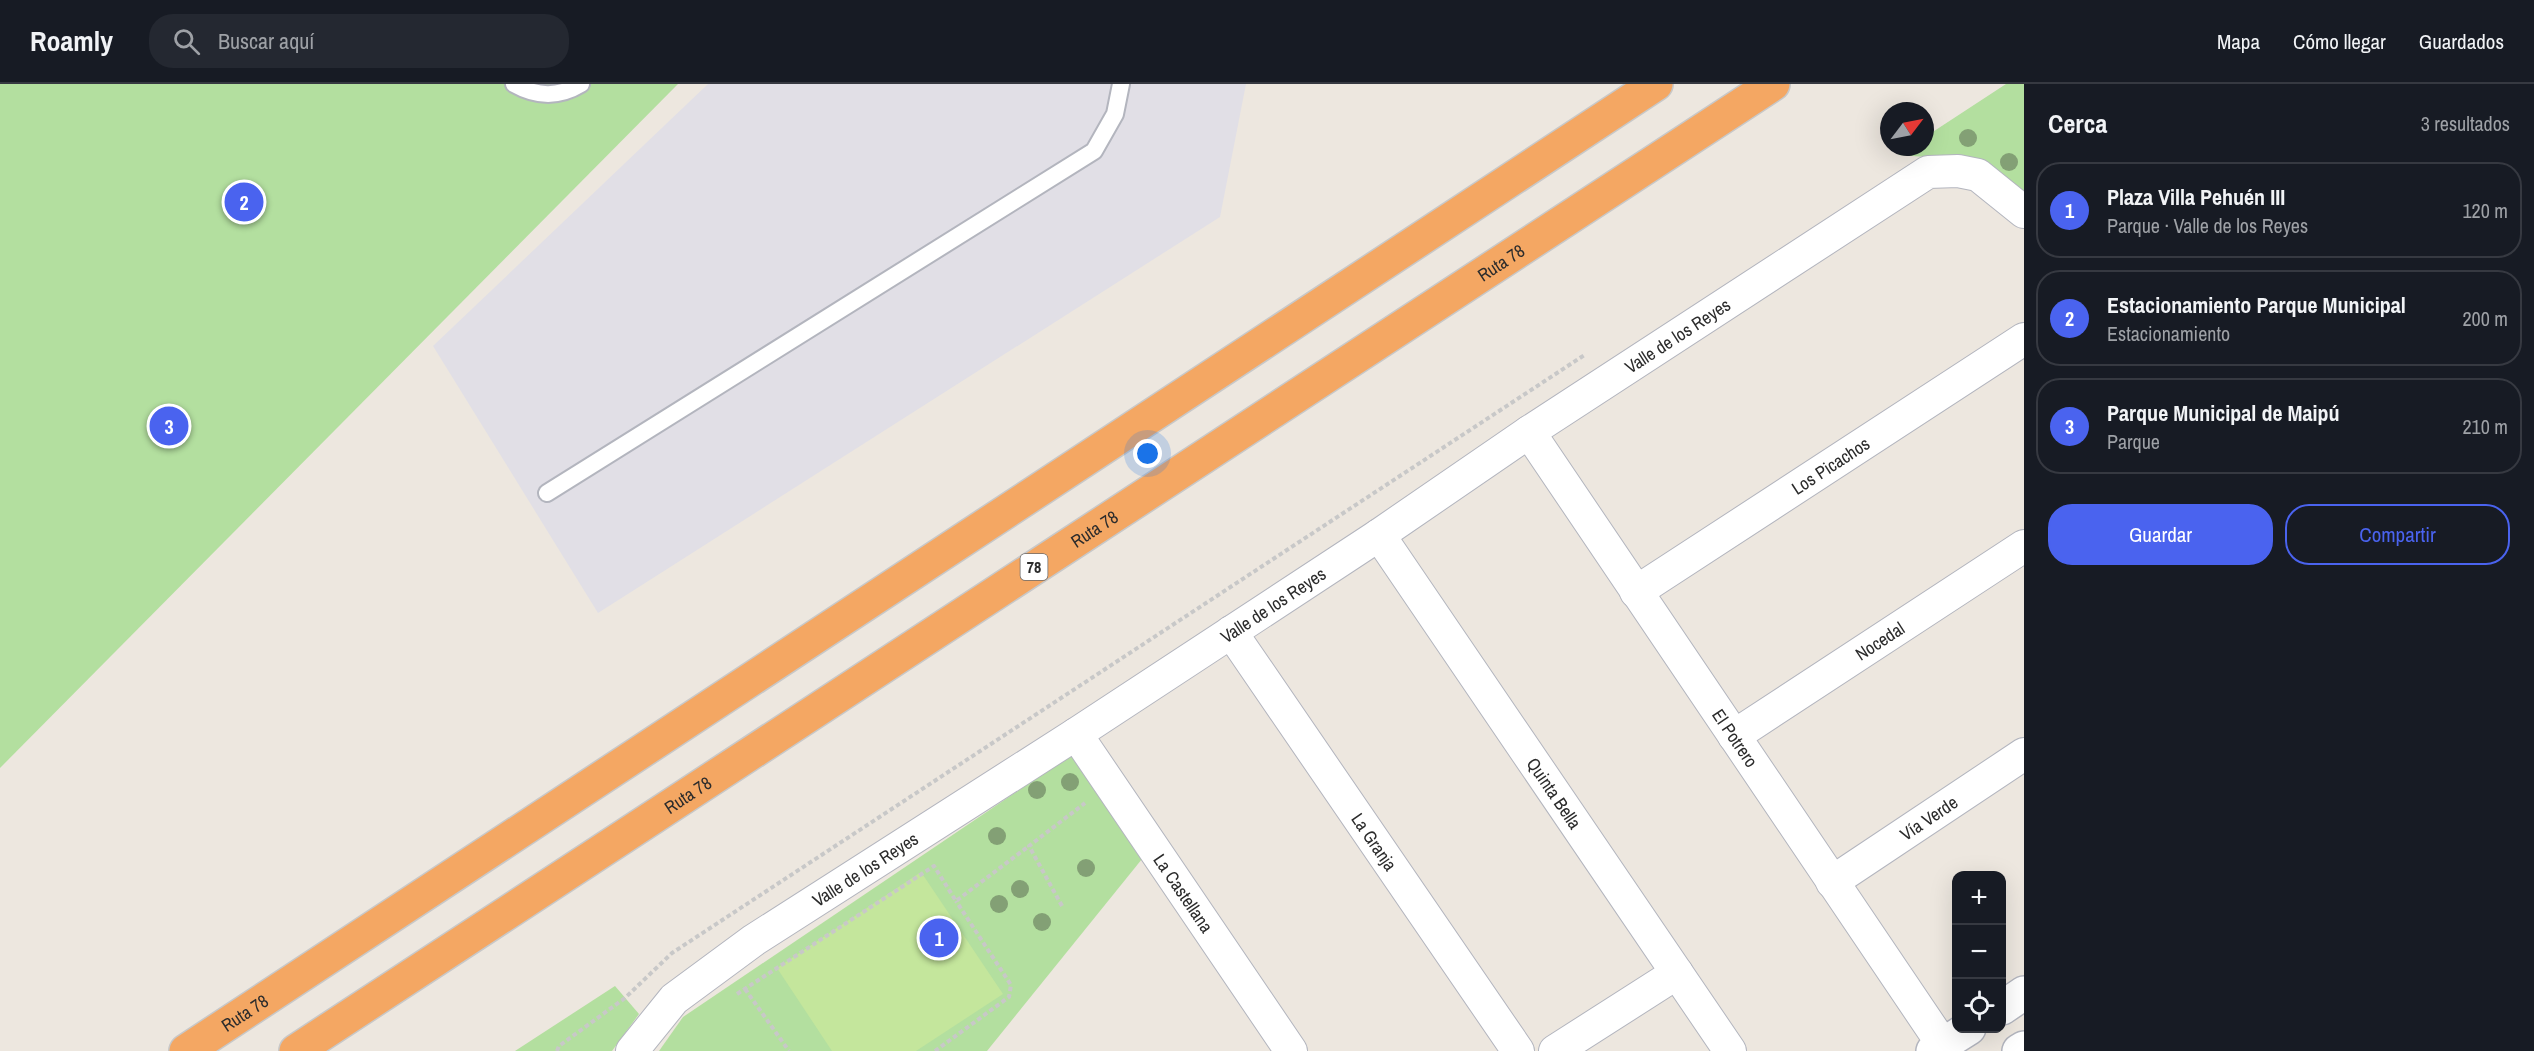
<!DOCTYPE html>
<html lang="es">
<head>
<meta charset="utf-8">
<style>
	:root { --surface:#171b24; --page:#242831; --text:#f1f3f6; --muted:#9ea1a6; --line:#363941; --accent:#4a63ef }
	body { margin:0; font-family:"Archivo Narrow",sans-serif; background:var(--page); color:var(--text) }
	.controls { position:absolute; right:18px; bottom:18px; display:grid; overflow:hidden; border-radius:12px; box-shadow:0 6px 24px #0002 }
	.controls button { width:54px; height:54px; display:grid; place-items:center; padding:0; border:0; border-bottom:2px solid var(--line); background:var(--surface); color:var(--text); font:30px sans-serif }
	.compass { position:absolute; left:1880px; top:18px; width:54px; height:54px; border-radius:50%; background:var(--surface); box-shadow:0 6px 24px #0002; rotate:58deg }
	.you { position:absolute; left:1148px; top:370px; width:21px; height:21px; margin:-15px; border:4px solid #fff; border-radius:50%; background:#1a73e8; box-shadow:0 0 0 9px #1a73e833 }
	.badge { display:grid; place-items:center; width:39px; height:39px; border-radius:50%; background:var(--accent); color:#fff; font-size:20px; font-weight:700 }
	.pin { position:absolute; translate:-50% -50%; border:3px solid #fff; box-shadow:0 2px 6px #0006 }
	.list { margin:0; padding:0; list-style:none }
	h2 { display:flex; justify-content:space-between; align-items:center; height:78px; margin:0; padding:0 24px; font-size:26px }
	h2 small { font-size:20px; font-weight:400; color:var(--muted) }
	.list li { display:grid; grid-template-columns:39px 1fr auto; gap:18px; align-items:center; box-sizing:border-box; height:96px; margin:0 12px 12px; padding:0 12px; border:2px solid var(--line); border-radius:24px }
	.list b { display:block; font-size:22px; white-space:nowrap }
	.list p { margin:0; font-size:20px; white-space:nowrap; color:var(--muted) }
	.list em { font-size:20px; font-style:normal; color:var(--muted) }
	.actions { display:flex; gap:12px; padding:18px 24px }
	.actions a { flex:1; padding:14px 0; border:2px solid var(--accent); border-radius:24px; text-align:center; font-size:21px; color:var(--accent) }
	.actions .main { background:var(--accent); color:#fff }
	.icon { flex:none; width:33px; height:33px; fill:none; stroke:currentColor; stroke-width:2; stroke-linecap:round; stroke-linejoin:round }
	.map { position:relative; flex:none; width:2024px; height:967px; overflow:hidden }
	header { display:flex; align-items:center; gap:36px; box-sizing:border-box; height:84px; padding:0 30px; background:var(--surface); border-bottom:2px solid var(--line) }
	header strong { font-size:28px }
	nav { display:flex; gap:33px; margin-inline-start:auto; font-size:21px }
	.search { width:420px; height:54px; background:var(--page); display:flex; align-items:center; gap:15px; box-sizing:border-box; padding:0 21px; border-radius:24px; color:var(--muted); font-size:22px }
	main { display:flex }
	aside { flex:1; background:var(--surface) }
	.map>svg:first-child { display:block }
	.industrial { fill:#e1dfe6 }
	.green { fill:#b3df9f }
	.pitch { fill:#c4e69c }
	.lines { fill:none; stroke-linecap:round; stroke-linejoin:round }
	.service-casing { stroke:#b3b5be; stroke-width:20 }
	.minor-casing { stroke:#b3b5be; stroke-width:34 }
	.secondary-casing { stroke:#b3b5be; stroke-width:36 }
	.motorway-casing { stroke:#c8c8c8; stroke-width:36 }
	.path { stroke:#c8c8c8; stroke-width:4; stroke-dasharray:4.5 3; stroke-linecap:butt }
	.service { stroke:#fff; stroke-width:16 }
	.minor { stroke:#fff; stroke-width:32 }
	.secondary { stroke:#fff; stroke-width:33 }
	.motorway { stroke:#f4a763; stroke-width:33 }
	.tree { fill:#83a075 }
	.labels { text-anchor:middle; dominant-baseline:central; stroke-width:5; stroke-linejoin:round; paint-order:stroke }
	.shield { fill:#fff; stroke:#6b6b6b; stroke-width:1.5 }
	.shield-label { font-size:16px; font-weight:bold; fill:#2c2c2c }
	.street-label { font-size:18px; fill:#2c2c2c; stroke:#fff }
</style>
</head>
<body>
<header>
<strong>Roamly</strong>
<div class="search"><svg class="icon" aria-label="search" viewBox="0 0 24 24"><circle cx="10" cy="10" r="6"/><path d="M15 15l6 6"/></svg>Buscar aquí</div>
<nav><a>Mapa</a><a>Cómo llegar</a><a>Guardados</a></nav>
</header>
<main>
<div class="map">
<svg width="2024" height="967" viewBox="0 0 2024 967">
	<rect width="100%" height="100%" fill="#ede7df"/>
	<path class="industrial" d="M708,0H1246L1220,133L598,529L433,262Z"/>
	<g class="green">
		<path d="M0,0H678L0,684Z"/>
		<path d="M2006,0H2024V109L1983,77L1898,71L1909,63H1925V53Z"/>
		<path d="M1071,671L1142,775L987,967H659L683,933Z"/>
		<path d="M615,902L639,930L612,967H515Z"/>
	</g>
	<path class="pitch" d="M921,788L1003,910L916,967H832L777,884Z"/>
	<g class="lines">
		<defs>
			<g id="service">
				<path d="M514,0C537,13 558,14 581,0"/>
				<path d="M547,409L1094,67L1115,30L1121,0"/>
			</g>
			<g id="minor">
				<path id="s1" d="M1529,348L1943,961"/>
				<path id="s2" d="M1379,451L1730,967"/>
				<path id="s3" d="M1636,508L2024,255"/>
				<path id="s4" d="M1231,548L1518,967"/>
				<path id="s5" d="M1076,650L1291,967"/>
				<path id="s6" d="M1734,652L2024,462"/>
				<path id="s7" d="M1832,798L2024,670"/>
				<path id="s8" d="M632,967L674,915L754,856L1076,650L1379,451L1529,348L1928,88L1958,87L1978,91L2024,128"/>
				<path d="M1555,967L1677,889"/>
			</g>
			<g id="secondary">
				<path d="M2002,924L2024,909"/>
				<path d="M1933,967L1969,944"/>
				<path d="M2019,967L2024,964"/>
			</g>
			<g id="motorway">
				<path id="s9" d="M186,967L1656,0"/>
				<path id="s10" d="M296,967L1773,0"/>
			</g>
		</defs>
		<use href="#service" class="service-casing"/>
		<use href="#minor" class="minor-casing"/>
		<use href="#secondary" class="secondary-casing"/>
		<use href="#motorway" class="motorway-casing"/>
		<g class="path">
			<path d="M1062,822L1029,762L1085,719"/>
			<path d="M745,905L789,967"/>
			<path d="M737,910L934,782L956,817L1029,762"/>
			<path d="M557,967L559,962L625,914L672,869L1586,270"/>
			<path d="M935,967L1009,913L1011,901L956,817"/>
		</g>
		<use href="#service" class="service"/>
		<use href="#minor" class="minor"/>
		<use href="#secondary" class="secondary"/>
		<use href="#motorway" class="motorway"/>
	</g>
	<g class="tree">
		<circle cx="1968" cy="54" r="9"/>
		<circle cx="2009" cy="78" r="9"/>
		<circle cx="1070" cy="698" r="9"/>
		<circle cx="1037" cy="706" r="9"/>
		<circle cx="997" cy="752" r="9"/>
		<circle cx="1086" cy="784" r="9"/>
		<circle cx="1020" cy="805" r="9"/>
		<circle cx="999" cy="820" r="9"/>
		<circle cx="1042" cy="838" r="9"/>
	</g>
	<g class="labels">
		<rect class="shield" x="1020.5" y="470" width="27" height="26" rx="4.5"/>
		<g class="shield-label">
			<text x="1034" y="483">78</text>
		</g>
		<g class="street-label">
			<text stroke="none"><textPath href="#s10" startOffset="1440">Ruta 78</textPath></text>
			<text stroke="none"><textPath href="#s8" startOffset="1270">Valle de los Reyes</textPath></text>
			<text stroke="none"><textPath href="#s3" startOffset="232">Los Picachos</textPath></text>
			<text stroke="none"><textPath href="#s10" startOffset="954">Ruta 78</textPath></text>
			<text stroke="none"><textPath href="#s8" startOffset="784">Valle de los Reyes</textPath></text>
			<text stroke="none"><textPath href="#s6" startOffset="174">Nocedal</textPath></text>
			<text stroke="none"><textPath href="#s1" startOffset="369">El Potrero</textPath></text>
			<text stroke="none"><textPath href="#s2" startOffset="312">Quinta Bella</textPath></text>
			<text stroke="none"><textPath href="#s10" startOffset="468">Ruta 78</textPath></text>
			<text stroke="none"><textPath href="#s7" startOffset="116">Vía Verde</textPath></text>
			<text stroke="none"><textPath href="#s4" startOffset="254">La Granja</textPath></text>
			<text stroke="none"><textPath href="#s8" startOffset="298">Valle de los Reyes</textPath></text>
			<text stroke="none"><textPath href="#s5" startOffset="192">La Castellana</textPath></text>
			<text stroke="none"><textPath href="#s9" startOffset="70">Ruta 78</textPath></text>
		</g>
	</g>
</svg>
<div class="controls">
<button>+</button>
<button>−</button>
<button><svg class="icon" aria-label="locate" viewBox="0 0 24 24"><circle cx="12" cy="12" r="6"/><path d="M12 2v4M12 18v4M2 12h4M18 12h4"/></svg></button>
</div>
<svg class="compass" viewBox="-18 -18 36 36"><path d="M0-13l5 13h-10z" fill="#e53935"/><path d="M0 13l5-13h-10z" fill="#9ea1a6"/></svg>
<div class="you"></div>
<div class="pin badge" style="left:939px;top:854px">1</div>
<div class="pin badge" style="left:244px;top:118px">2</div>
<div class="pin badge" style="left:169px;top:342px">3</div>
</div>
<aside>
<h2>Cerca<small>3 resultados</small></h2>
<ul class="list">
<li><span class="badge">1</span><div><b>Plaza Villa Pehuén III</b><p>Parque · Valle de los Reyes</p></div><em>120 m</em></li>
<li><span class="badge">2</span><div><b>Estacionamiento Parque Municipal</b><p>Estacionamiento</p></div><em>200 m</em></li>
<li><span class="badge">3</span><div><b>Parque Municipal de Maipú</b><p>Parque</p></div><em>210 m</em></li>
</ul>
<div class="actions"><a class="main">Guardar</a><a>Compartir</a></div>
</aside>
</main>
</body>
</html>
